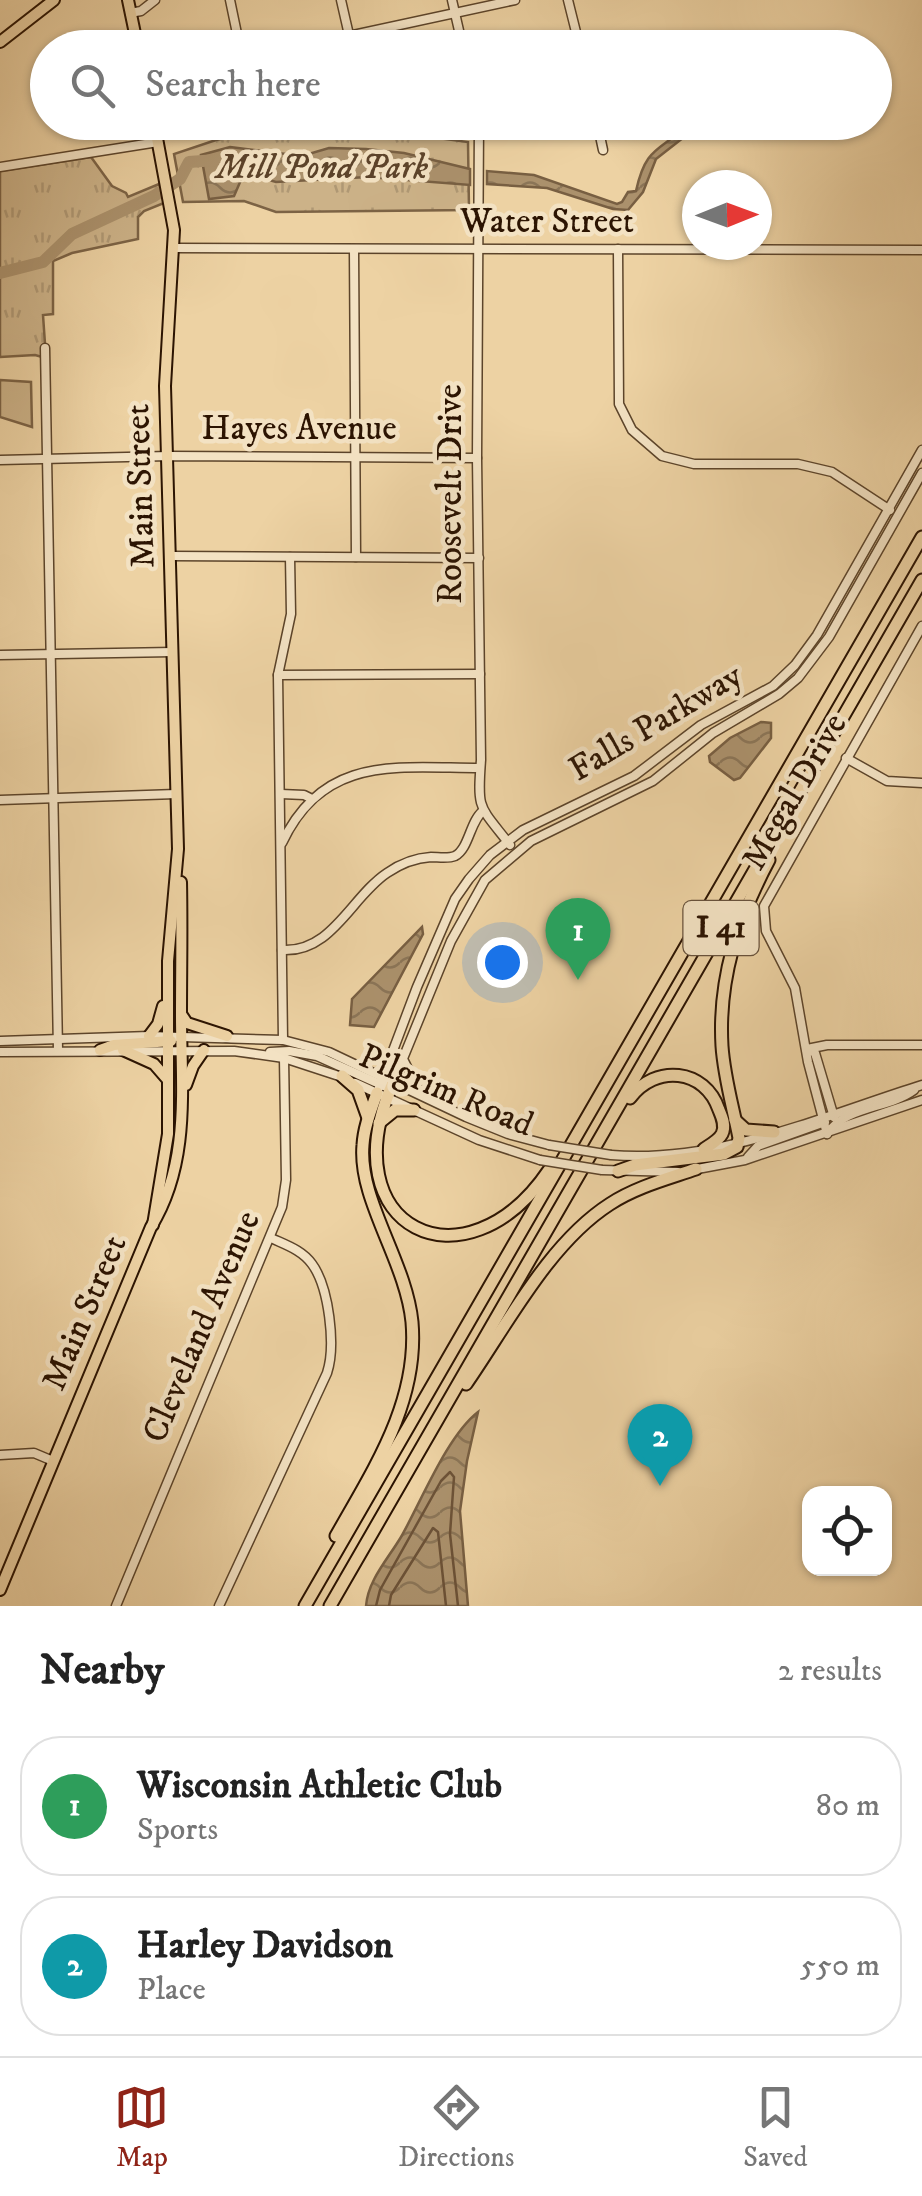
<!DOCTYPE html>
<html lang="en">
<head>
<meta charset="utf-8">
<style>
	:root { --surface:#fff; --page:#f6f6f6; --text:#222; --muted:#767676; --line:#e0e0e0; --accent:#8f2418 }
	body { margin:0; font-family:"IM FELL DW Pica",serif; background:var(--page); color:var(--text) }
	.controls { position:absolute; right:30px; bottom:30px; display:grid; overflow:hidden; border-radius:20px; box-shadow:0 2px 8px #0004 }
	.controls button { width:90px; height:90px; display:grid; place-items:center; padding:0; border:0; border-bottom:2px solid var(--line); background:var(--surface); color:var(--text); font:50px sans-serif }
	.compass { position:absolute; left:682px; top:170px; width:90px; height:90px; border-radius:50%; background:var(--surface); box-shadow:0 2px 8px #0004; rotate:89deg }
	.you { position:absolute; left:502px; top:962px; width:35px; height:35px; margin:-25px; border:8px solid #fff; border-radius:50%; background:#1a73e8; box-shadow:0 0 0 15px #1a73e833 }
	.badge { display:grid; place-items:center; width:65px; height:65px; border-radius:50%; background:var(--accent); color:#fff; font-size:32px; font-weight:700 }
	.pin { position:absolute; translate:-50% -82px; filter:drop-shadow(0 2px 5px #0008) }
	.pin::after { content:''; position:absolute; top:52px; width:35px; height:30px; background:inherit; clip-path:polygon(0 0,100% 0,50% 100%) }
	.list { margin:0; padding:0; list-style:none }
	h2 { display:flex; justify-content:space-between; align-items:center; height:130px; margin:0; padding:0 40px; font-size:42px }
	h2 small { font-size:32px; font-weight:400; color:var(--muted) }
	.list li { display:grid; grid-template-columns:65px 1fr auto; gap:30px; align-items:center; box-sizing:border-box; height:140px; margin:0 20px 20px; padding:0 20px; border:2px solid var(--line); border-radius:40px }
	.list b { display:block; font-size:38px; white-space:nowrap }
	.list p { margin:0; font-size:32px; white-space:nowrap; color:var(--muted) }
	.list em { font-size:32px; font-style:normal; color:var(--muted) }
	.icon { flex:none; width:55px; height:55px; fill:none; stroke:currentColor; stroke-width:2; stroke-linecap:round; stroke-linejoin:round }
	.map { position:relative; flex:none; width:922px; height:1606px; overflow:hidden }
	.search { position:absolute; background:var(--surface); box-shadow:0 2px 8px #0004; left:30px; right:30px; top:30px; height:110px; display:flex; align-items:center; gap:25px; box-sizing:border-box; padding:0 35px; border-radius:55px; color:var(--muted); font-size:38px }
	.sheet { height:450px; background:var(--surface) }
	nav { display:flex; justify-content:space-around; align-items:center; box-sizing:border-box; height:140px; border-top:2px solid var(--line); background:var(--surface); font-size:28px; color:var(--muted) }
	nav a { display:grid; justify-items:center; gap:5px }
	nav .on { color:var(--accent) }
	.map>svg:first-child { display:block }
	.green { fill:#ccb288; stroke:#7c6345; stroke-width:2.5 }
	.park { fill:url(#park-tufts); stroke:#7c6345; stroke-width:2.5 }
	.water { fill:url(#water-waves); stroke:#785f42; stroke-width:2.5 }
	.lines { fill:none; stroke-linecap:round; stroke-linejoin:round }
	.shore { stroke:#6c5237; stroke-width:2.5 }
	.river { stroke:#ab916c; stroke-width:12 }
	.minor-casing { stroke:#5c442a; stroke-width:11 }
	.major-casing { stroke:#2c1402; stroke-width:14 }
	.highway-casing { stroke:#2c1402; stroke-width:15 }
	.minor { stroke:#f3e2c3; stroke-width:8 }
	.major { stroke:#edd2a3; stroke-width:10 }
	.highway { stroke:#edd2a3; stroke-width:11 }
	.minor-bridge-casing { stroke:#5c442a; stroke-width:11; stroke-linecap:butt }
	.minor-bridge { stroke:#f3e2c3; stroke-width:8 }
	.labels { text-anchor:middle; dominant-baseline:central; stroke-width:9; stroke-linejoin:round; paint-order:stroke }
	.shield { fill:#f3e2c3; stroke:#68523c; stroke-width:2.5 }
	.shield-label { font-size:32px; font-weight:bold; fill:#2c1402 }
	.park-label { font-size:35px; font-style:italic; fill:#5c432a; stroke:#f3e2c3 }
	.street-label { font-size:35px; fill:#2c1402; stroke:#f3e2c3 }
</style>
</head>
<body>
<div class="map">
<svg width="922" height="1606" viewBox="0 0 922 1606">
	<defs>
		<pattern id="park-tufts" width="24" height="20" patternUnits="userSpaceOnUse" patternTransform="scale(2.5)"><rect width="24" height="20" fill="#ccb288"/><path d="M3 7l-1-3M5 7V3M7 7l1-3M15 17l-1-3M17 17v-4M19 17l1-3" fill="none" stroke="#af9874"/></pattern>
		<pattern id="water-waves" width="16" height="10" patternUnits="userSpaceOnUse" patternTransform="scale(2.5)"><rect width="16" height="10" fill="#ab916c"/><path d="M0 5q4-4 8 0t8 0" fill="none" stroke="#8b7557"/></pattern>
	</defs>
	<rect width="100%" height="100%" fill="#edd2a3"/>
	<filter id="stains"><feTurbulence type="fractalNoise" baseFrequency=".002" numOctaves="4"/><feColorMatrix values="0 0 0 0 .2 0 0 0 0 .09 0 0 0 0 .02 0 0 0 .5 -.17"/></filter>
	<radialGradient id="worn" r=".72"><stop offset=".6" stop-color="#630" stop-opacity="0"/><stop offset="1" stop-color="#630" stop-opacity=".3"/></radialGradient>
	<path class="green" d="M0,380L31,382L32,427L0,417Z"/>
	<g class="park">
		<path d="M296,123L348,126L468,142L469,210L276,212L244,201L183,202L174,154L216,140Z"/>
		<path d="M91,157L112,186L126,193L128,197L159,184L164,203L144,211L138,217V239L72,253L53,261V314L43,315L46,358L35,355L0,357V171Z"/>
	</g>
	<g class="water">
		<path d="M690,123H702L656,159L643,192L628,210L613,209L547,188L487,184V171L534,175L617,204L622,202L628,192L636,191C646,145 660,152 690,123Z"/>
		<path d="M230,147L302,156L329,148L366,149L404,153L470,169V185L368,177L276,182L244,173L234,196L209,199L201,155Z"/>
		<path d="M761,722L771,723V738L740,778L734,780L710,762L709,756L730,738Z"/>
		<path d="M422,927L423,934L374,1027L350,1025L352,999Z"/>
		<path d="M478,1412L467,1461L460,1511L468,1606H366C368,1580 388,1559 401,1537C421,1502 447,1436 478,1412Z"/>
	</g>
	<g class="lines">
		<g class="shore">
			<path d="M376,1606L380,1590L441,1481L450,1472L454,1477L450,1534L458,1606"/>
			<path d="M389,1606L391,1595L433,1528L438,1532L446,1606"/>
		</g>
		<path class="river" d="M0,273L43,262L72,234L154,196L180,179L189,162L216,160"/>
		<defs>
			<g id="minor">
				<path d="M230,0L240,48"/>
				<path d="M341,0L349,35"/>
				<path d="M452,0L463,48"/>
				<path d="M568,0L580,48"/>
				<path d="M130,13L141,11L155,0"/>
				<path d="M293,48L515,0"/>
				<path d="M479,122L477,458L481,760C477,811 479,805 510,845"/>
				<path d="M597,122L603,150"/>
				<path d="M0,167L158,142"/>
				<path d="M173,248L922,250"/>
				<path d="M354,249L356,557"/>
				<path d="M618,249L619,404L632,430L662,456L694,464H798L832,472L890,510"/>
				<path d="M45,348L58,1050"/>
				<path d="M0,460L169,456L477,458"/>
				<path d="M171,556L479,558"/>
				<path d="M0,655L173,652"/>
				<path d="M278,675L480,674"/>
				<path d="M846,758L887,781L922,783"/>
				<path d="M281,794L304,795L312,799"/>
				<path d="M0,800L176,794"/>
				<path d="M282,843C324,754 397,768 480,768"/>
				<path d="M282,950C332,953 351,897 387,873C400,864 415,858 431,857C438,857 448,859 455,856C469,849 470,821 483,811"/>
				<path d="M283,1040L278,675L291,614L290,557"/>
				<path d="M0,1041L149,1036L283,1040L329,1052L466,1117L508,1134L549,1145"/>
				<path d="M807,1049L827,1045H922"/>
				<path d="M807,1049L815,1053L834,1117"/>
				<path d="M0,1052L234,1051L284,1058L342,1077"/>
				<path d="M270,1052L289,1051L317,1056L384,1086"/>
				<path d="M404,1061L420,1093"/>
				<path d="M355,1083L479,1140L540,1160"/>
				<path d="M393,1083L451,941L485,880L531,841L653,781L713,733L779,694L798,678L829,637L922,473"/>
				<path d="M377,1093L417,987L455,899L469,879L490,855L523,830L634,776L701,725L773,686L795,665L817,635L922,450"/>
				<path d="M827,1134L808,1062L795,988L766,931L764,906L922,626"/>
				<path d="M827,1134C845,1106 888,1109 914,1090"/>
				<path d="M611,1155C717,1164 823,1116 922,1085"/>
				<path d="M748,1157L758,1146L825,1122"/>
				<path d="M602,1170L678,1172"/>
				<path d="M692,1170L745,1160L922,1100"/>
				<path d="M0,1455L34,1453L53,1461"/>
				<path d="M116,1606L282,1207L286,1180L284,1058"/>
				<path d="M219,1606L327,1373C336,1346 329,1287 312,1264C302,1250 286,1245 271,1238"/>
			</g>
			<g id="major">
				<path d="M128,0L138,48"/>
				<path d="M0,42L54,0"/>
				<path d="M181,1014L187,1023L227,1036"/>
				<path d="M149,1036L158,1024L163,1006"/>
				<path d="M100,1050L114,1045L171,1041"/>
				<path d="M123,1050L154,1064L167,1079"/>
				<path d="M186,1085L193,1066L204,1050"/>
				<path d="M153,1225L168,1134V961L178,849L165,386L174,230L154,122"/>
				<path d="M0,1590L151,1227C191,1162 181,1087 181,1015C181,970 182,926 181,882"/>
			</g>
			<g id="highway">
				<path d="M342,1076L358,1090L368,1118"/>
				<path d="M393,1083C329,1228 465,1294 549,1170"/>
				<path d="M630,1098C655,1064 705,1068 719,1110C722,1117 726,1126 722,1134C719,1140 710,1145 704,1149"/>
				<path d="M735,1120L746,1130L774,1132"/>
				<path d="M379,1123L395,1110H414"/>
				<path d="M618,1171L635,1165L724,1154L737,1147L739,1138C733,1107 724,1077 722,1046C718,979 738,918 769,860"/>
				<path d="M466,1384C507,1325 549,1243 610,1204C636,1187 667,1179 696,1169"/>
				<path d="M336,1536C373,1470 419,1402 412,1322C406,1261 358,1200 363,1145C364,1127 371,1110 377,1093"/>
				<path d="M305,1606L922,537"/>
				<path d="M330,1606L922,580"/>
			</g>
		</defs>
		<use href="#minor" class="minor-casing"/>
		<use href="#major" class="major-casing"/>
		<use href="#highway" class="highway-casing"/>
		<use href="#minor" class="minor"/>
		<use href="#major" class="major"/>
		<use href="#highway" class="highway"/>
		<defs>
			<g id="minor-bridge">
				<path d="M549,1145L611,1155"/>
				<path d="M540,1160L602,1170"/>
			</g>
		</defs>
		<use href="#minor-bridge" class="minor-bridge-casing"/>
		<use href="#minor-bridge" class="minor-bridge"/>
	</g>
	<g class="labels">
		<rect class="shield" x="683.5" y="901" width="75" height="54" rx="8"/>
		<g class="shield-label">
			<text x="721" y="928">I 41</text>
		</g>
		<g class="park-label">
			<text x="322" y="168">Mill Pond Park</text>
		</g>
		<g class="street-label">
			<text x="547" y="222">Water Street</text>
			<text x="299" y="429">Hayes Avenue</text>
			<text transform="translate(141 486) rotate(-92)">Main Street</text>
			<text transform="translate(451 494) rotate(-90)">Roosevelt Drive</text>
			<text transform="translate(656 723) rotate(-31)">Falls Parkway</text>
			<text transform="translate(795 792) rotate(-60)">Megal Drive</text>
			<text transform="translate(446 1091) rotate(23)">Pilgrim Road</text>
			<text transform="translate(85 1313) rotate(-67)">Main Street</text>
			<text transform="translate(202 1327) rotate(-67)">Cleveland Avenue</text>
		</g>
	</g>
	<rect width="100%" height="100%" filter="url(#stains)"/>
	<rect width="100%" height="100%" fill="url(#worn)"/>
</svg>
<div class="controls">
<button><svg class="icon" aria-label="locate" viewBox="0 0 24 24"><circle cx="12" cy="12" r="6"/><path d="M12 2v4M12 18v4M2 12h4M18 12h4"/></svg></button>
</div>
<svg class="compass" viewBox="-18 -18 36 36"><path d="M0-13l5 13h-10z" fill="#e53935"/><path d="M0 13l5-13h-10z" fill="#767676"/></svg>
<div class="you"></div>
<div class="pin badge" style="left:578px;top:980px;background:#2e9e5b">1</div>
<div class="pin badge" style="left:660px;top:1486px;background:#0f9aa8">2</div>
<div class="search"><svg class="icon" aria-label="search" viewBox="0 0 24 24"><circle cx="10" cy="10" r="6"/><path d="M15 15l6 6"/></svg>Search here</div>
</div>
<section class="sheet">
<h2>Nearby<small>2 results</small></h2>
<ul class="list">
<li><span class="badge" style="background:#2e9e5b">1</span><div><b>Wisconsin Athletic Club</b><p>Sports</p></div><em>80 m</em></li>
<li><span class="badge" style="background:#0f9aa8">2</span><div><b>Harley Davidson</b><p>Place</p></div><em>550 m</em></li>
</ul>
</section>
<nav>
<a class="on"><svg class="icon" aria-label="map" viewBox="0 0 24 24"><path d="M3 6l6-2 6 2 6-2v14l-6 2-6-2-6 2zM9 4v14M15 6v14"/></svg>Map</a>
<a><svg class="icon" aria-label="directions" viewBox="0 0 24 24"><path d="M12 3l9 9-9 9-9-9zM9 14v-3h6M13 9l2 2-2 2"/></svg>Directions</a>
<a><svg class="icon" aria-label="saved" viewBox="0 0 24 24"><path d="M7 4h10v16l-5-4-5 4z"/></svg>Saved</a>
</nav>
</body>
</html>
